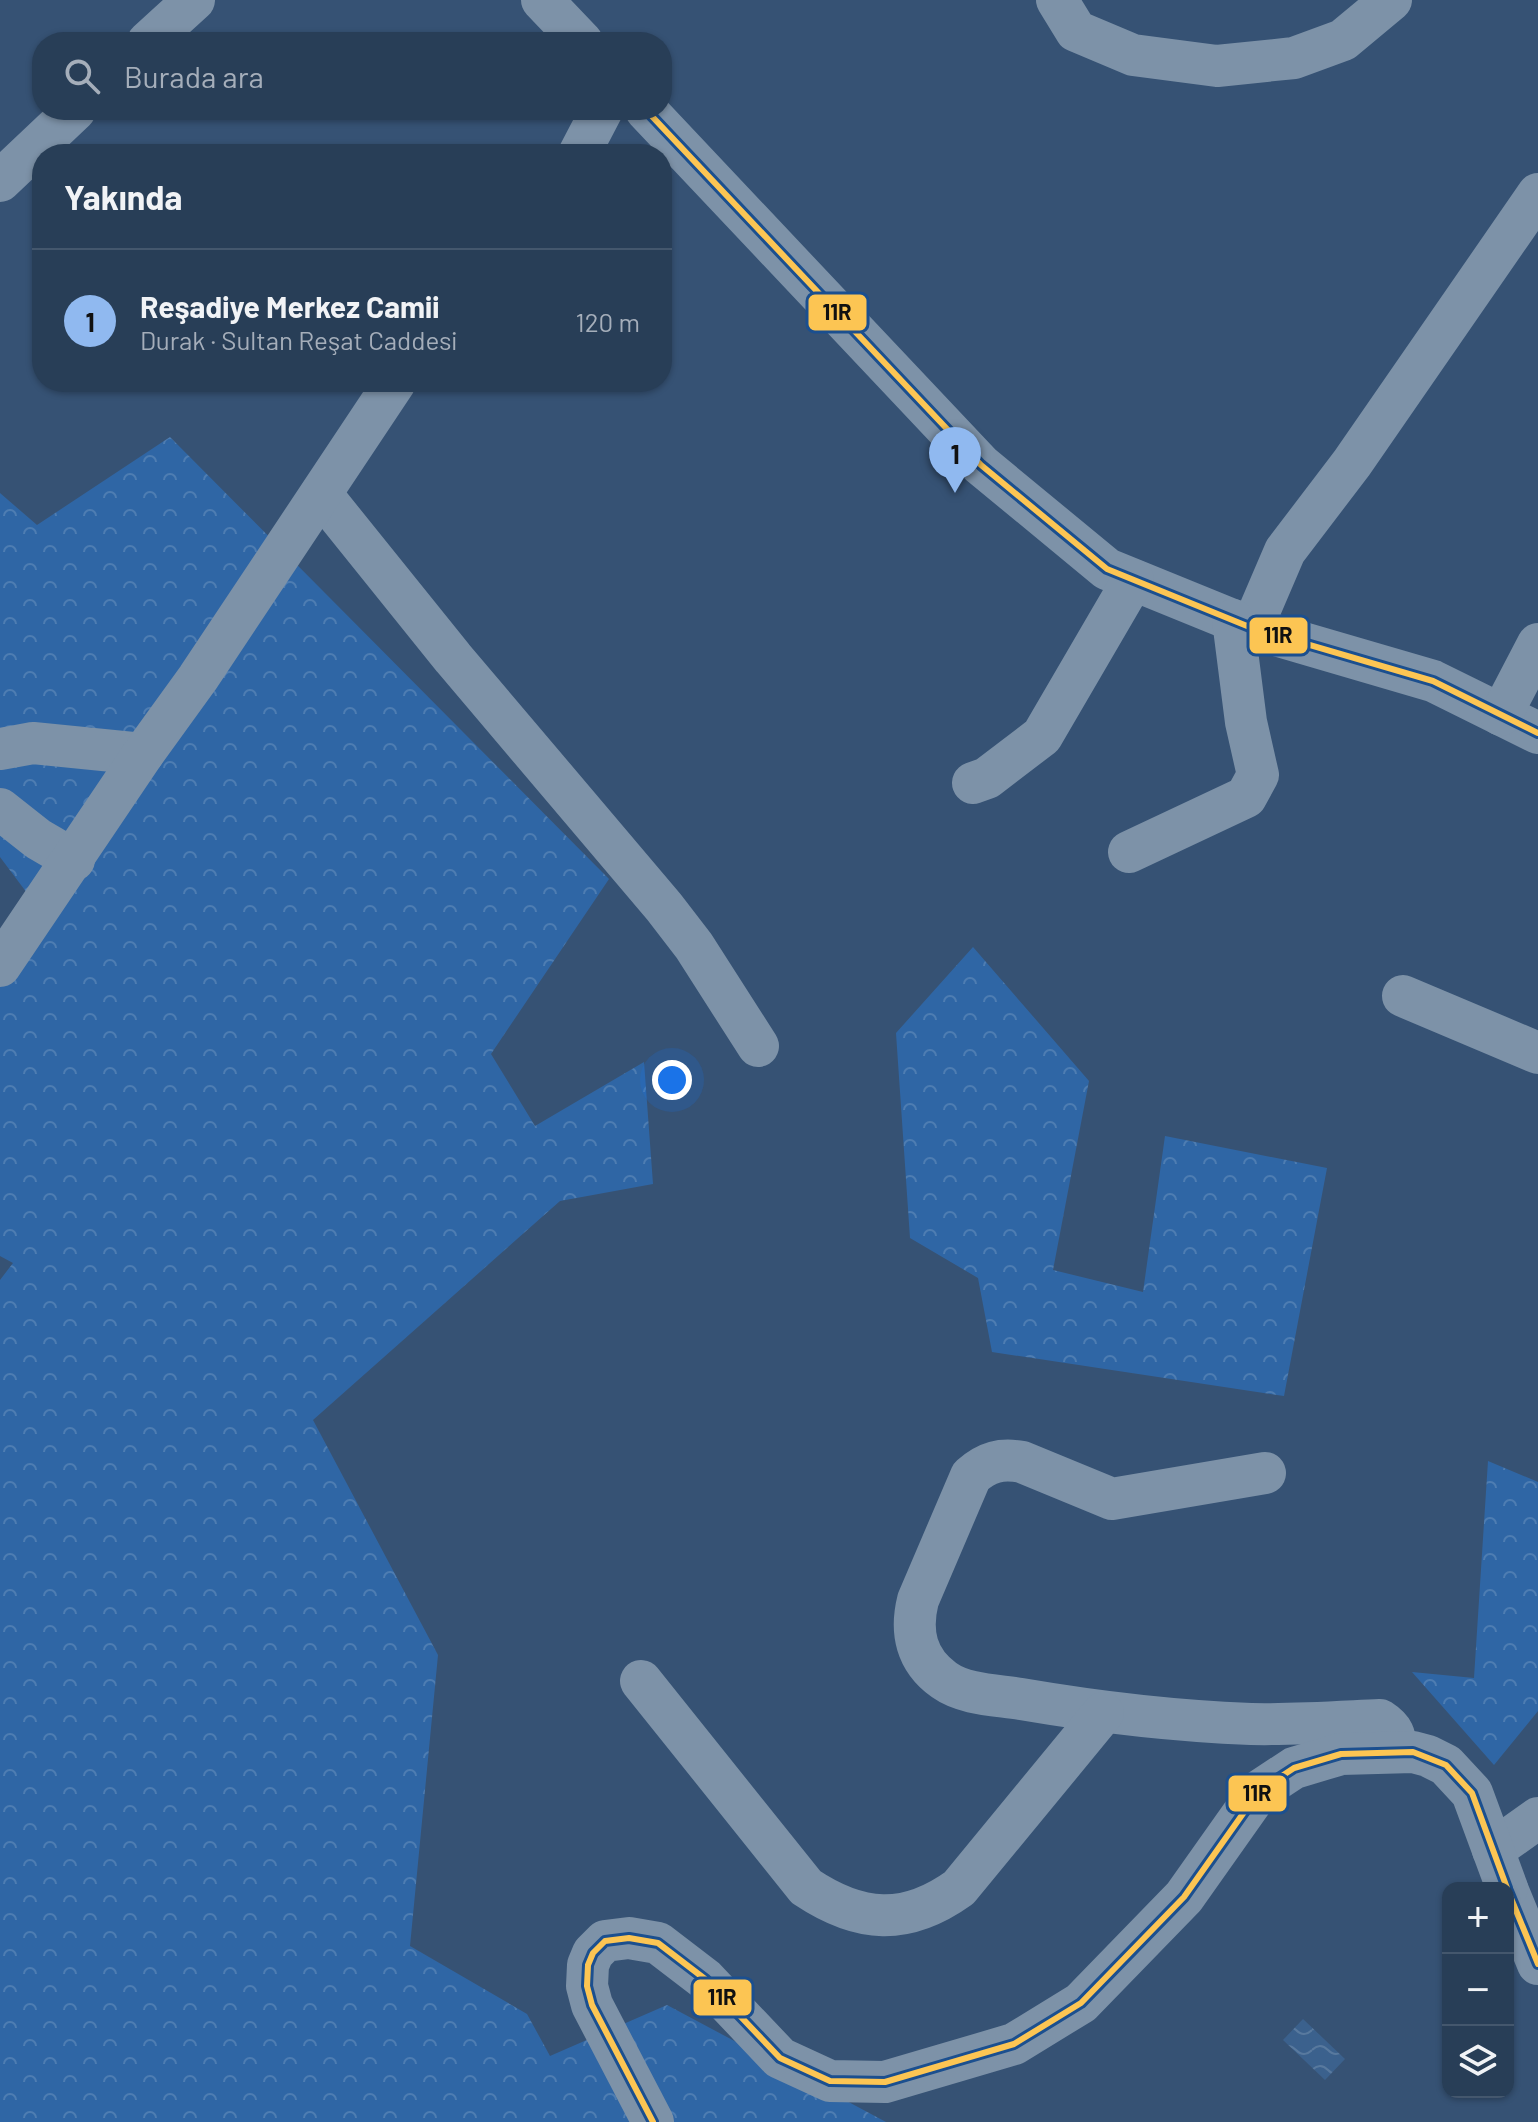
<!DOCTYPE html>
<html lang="tr">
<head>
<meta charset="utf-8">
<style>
	:root { --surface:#283e57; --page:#30455d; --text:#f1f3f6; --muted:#a5aeba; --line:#44576d; --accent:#90b9f0 }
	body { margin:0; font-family:Barlow,sans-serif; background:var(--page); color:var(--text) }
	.controls { position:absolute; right:24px; bottom:24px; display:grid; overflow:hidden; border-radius:16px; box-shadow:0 2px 6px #0004 }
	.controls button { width:72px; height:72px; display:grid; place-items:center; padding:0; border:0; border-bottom:2px solid var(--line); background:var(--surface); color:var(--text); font:40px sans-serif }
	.you { position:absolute; left:672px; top:1080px; width:28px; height:28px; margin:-20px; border:6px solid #fff; border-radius:50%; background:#1a73e8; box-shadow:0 0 0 12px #1a73e833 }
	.badge { display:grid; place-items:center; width:52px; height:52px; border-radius:50%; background:var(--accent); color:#111; font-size:26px; font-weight:700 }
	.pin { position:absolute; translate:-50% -66px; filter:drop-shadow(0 2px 4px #0008) }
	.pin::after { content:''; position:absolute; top:42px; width:28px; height:24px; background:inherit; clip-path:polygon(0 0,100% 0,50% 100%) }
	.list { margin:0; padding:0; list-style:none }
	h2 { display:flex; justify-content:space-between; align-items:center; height:104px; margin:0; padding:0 32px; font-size:34px }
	h2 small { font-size:26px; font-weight:400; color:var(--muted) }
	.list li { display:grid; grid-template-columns:52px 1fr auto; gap:24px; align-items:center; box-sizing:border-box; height:144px; padding:0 32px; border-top:2px solid var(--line) }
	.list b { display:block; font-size:30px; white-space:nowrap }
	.list p { margin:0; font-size:26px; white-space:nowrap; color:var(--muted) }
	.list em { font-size:26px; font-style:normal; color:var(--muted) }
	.icon { flex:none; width:44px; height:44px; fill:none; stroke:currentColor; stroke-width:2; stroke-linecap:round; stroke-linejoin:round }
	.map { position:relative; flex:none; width:1538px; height:2122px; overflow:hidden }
	.search { position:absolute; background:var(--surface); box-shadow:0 2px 6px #0004; left:32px; top:32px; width:640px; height:88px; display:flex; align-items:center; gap:20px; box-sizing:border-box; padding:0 28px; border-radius:32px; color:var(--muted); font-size:30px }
	.panel { position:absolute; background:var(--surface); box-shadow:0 2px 6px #0004; left:32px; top:144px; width:640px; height:248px; border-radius:32px }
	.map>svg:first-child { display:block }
	.forest { fill:url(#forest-crowns) }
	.water { fill:url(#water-waves) }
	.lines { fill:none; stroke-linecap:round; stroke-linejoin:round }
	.minor { stroke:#7d92a8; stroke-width:42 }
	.bus-1-casing { stroke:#1b4f8f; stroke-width:12 }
	.bus-1 { stroke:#fcc553; stroke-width:6 }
	.line-badge { stroke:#1b4f8f; stroke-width:3 }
	.pale-badge-label { font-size:22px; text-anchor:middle; font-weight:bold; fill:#111 }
</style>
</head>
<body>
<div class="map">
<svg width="1538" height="2122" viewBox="0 0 1538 2122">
	<defs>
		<pattern id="forest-crowns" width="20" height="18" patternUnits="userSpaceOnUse" patternTransform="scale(2)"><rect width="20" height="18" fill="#2f66a5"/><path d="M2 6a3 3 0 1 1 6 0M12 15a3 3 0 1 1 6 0" fill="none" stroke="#4e7db2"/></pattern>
		<pattern id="water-waves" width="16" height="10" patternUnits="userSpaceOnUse" patternTransform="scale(2)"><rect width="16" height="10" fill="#3b618d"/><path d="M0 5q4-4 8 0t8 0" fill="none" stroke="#58799e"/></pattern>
	</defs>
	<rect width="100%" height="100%" fill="#365274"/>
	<g class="forest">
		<path d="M170,437L609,879L491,1054L535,1126L644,1062L653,1184L560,1201L313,1420L438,1655L410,1946L527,2014L550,2056L667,2005L886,2122H0V1280L13,1263L0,1256V942L36,905L0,857V493L37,525Z"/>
		<path d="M973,947L1089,1081L1053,1270L1143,1292L1165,1136L1327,1168L1284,1396L992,1352L978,1278L910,1238L896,1033Z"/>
		<path d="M1488,1461L1538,1482V1711L1494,1765L1412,1672L1474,1678Z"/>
	</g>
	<path class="water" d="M1303,2019L1345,2059L1325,2080L1283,2040Z"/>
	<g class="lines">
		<g class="minor">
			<path d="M542,0L582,42"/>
			<path d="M1057,0L1076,31L1133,55L1217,66L1294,58L1343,40L1391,0"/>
			<path d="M148,42L194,0"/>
			<path d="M646,110L981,465L1107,569L1252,628L1433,681L1538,733"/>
			<path d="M579,154L602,110"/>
			<path d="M0,181L75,110"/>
			<path d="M321,494L453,658L664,907L694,946L758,1046"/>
			<path d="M1252,628L1285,551L1352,463L1538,194"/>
			<path d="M1501,715L1538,644"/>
			<path d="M0,749L33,743L143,754"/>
			<path d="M973,783L987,778L1042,736L1133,580"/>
			<path d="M0,809L38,839L74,860"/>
			<path d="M1129,852L1246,797L1258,775L1246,722L1233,620"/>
			<path d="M0,966L143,754L198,678L395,382"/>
			<path d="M1403,996L1538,1053"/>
			<path d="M1265,1473L1112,1499L1022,1462C1001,1458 987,1462 971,1476L918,1600C910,1632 916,1660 944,1680C965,1695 996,1695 1021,1699C1097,1712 1174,1721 1251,1724C1294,1725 1337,1722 1380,1720C1394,1729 1395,1735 1397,1751"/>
			<path d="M641,1681L806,1887C860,1923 906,1926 959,1888L1103,1713"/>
			<path d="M1493,1850L1538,1818"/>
			<path d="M1508,1891L1538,1964"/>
			<path d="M653,2122L592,2005L587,1986L588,1965L593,1953L605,1941L629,1938L658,1943L705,1979L780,2058L830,2081L885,2082L1014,2044L1081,2003L1184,1897L1259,1791L1294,1768L1341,1754L1413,1752L1428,1756L1446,1765L1472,1793L1507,1888"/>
		</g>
		<defs>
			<g id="bus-1">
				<path d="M646,110L981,465L1107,569L1252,628L1433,681L1538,733"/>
				<path d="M1508,1891L1538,1964"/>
				<path d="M653,2122L592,2005L587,1986L588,1965L593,1953L605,1941L629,1938L658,1943L705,1979L780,2058L830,2081L885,2082L1014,2044L1081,2003L1184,1897L1259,1791L1294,1768L1341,1754L1413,1752L1446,1765L1472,1793L1507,1888"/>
			</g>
		</defs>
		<use href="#bus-1" class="bus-1-casing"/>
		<use href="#bus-1" class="bus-1"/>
	</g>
	<g class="line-badge">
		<rect x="807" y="293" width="61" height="39" rx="8" fill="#fcc553"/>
		<rect x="1248" y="616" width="61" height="39" rx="8" fill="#fcc553"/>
		<rect x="1227" y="1774" width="61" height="39" rx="8" fill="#fcc553"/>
		<rect x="692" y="1978" width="61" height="39" rx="8" fill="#fcc553"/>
	</g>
	<g class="pale-badge-label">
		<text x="837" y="320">11R</text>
		<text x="1278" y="643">11R</text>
		<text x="1257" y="1801">11R</text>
		<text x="722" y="2005">11R</text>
	</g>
</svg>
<div class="controls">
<button>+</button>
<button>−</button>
<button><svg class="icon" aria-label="layers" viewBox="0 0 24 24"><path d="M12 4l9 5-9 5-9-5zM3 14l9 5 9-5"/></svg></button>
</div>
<div class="you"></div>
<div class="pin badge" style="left:955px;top:493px">1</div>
<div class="search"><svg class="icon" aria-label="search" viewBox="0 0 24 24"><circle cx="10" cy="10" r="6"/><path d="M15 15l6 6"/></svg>Burada ara</div>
<section class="panel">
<h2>Yakında<small></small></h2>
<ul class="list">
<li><span class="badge">1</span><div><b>Reşadiye Merkez Camii</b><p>Durak · Sultan Reşat Caddesi</p></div><em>120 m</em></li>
</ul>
</section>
</div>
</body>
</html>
